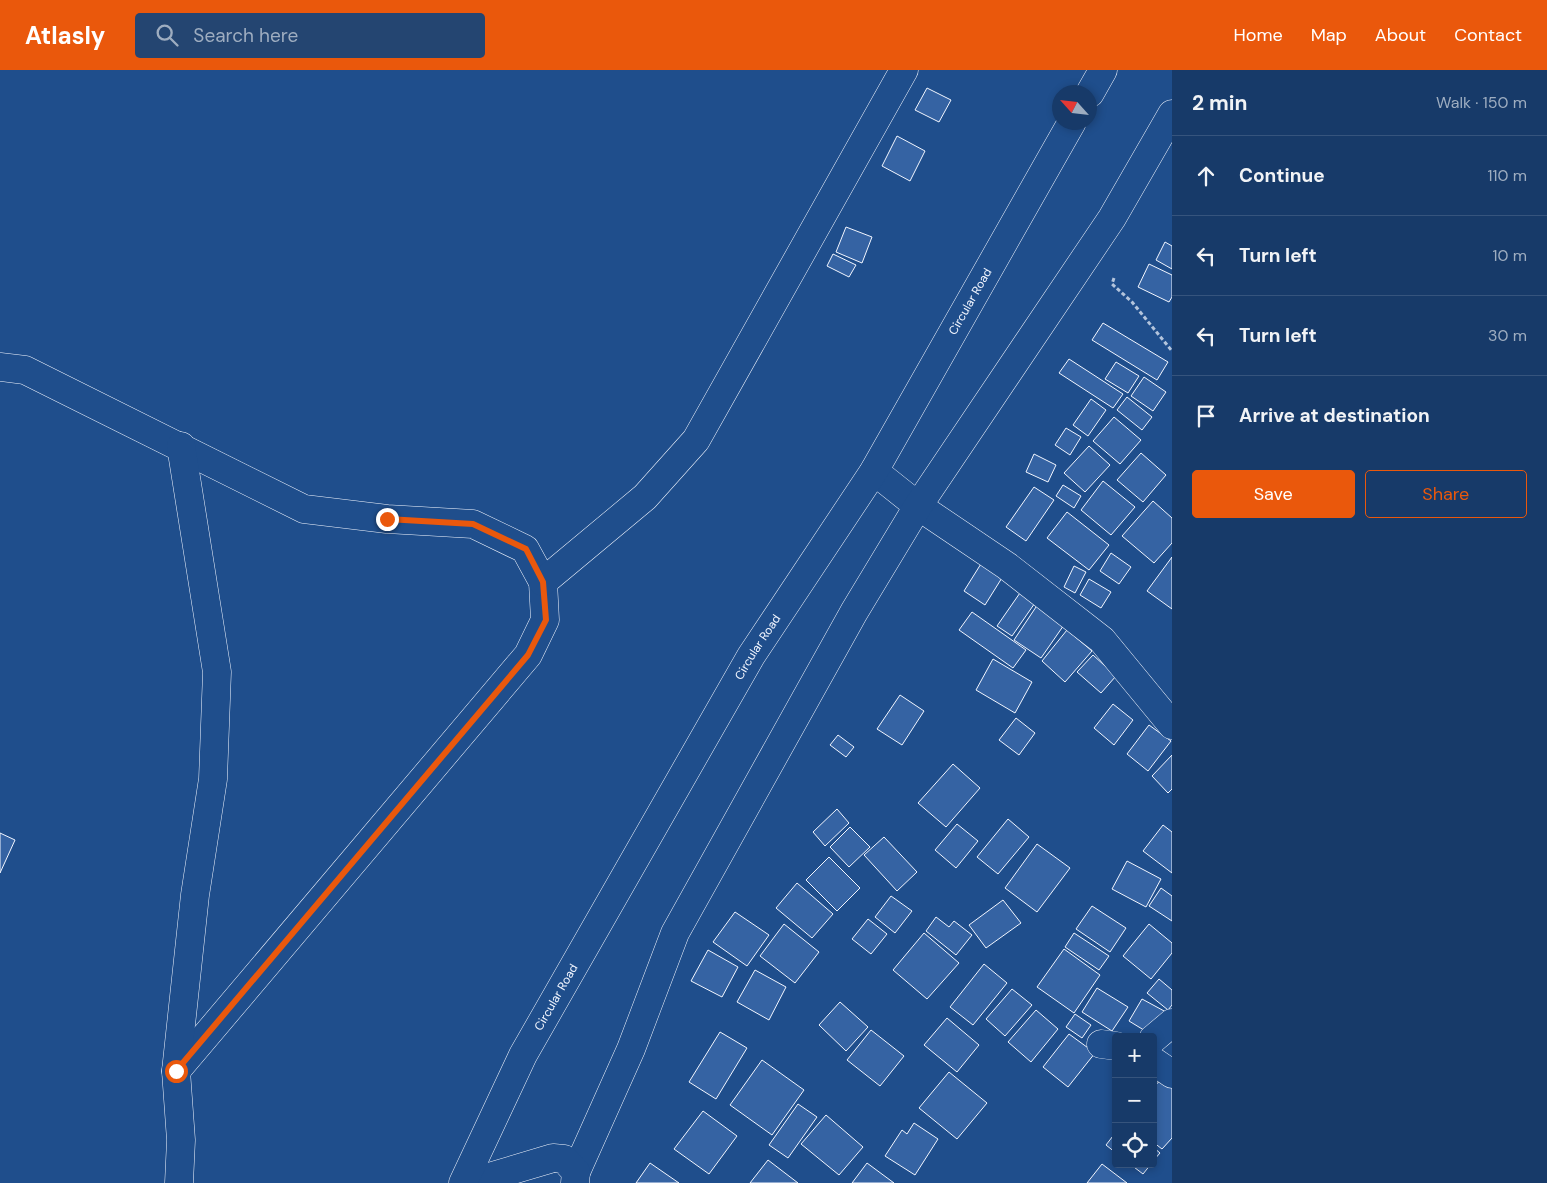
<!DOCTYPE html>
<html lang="en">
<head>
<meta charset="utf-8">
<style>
	:root { --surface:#173a69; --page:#244571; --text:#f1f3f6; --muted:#9eadc0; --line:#36547d; --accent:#ea580c }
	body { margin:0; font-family:"DM Sans",sans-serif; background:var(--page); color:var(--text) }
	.controls { position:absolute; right:15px; bottom:15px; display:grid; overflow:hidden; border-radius:5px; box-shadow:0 2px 8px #0003 }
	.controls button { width:45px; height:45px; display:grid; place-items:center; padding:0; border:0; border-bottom:1px solid var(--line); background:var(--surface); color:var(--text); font:25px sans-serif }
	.compass { position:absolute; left:1052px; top:15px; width:45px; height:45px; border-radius:50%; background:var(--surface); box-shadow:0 2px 8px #0003; rotate:297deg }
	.stop { position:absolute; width:15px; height:15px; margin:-11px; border:4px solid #ea580c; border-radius:50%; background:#fff }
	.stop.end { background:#ea580c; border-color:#fff; box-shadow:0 1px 5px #0008 }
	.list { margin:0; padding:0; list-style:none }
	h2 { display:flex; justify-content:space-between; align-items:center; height:65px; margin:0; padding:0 20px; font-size:21px }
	h2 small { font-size:16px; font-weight:400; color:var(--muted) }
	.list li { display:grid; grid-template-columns:32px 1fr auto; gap:15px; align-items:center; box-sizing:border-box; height:80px; padding:0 20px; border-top:1px solid var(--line) }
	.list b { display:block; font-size:19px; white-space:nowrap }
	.list em { font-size:16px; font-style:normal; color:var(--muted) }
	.actions { display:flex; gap:10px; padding:15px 20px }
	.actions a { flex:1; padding:11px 0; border:1px solid var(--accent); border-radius:5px; text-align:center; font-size:18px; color:var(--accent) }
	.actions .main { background:var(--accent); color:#fff }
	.icon { flex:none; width:28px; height:28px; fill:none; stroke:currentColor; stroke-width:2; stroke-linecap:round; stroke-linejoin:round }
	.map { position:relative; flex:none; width:1172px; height:1113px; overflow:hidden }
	header { display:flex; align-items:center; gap:30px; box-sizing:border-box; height:70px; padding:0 25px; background:var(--accent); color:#fff }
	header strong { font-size:24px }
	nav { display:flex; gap:28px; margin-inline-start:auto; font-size:18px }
	.search { width:350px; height:45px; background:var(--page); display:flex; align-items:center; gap:12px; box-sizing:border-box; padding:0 18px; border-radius:5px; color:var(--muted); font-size:19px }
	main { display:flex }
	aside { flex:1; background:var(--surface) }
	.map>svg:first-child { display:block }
	.building { fill:#3563a3; stroke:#f2f6ff }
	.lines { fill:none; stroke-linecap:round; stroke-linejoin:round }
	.street-casing { stroke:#f2f6ff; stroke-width:29 }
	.secondary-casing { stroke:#f2f6ff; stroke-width:29 }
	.path { stroke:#b3c4dc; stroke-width:3; stroke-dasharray:4 2.5; stroke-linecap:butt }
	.street { stroke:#1f4e8c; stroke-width:28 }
	.secondary { stroke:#1f4e8c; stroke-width:28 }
	.route { stroke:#ea580c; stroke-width:6 }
	.labels { text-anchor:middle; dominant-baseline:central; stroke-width:4; stroke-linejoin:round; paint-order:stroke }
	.street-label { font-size:12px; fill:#f2f6ff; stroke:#1f4e8c }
</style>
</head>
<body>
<header>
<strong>Atlasly</strong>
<div class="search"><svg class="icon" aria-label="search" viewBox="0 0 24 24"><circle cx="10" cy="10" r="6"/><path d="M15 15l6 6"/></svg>Search here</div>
<nav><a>Home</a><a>Map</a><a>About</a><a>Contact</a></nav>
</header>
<main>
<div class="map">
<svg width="1172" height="1113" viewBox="0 0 1172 1113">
	<rect width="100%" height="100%" fill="#1f4e8c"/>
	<g class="building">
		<path d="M927,18L951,30L939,52L915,40Z"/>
		<path d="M897,66L925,81L910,111L882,96Z"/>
		<path d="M846,157L872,167L862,193L836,182Z"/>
		<path d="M1165,172L1172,176V199L1156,190Z"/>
		<path d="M833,184L856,195L849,207L827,196Z"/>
		<path d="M1149,194L1172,205V227L1169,232L1138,217Z"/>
		<path d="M1103,253L1168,292L1157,310L1092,270Z"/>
		<path d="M1069,289L1123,324L1113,338L1059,303Z"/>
		<path d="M1116,292L1139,306L1128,323L1105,309Z"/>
		<path d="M1144,307L1166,322L1153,341L1131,326Z"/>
		<path d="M1127,327L1152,347L1142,360L1117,340Z"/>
		<path d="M1091,329L1106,340L1088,366L1073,355Z"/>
		<path d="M1114,347L1141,370L1120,394L1093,371Z"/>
		<path d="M1066,358L1081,367L1070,385L1055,375Z"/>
		<path d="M1089,376L1110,395L1085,422L1064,403Z"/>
		<path d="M1141,383L1166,405L1143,432L1117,410Z"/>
		<path d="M1034,384L1056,395L1048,412L1026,402Z"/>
		<path d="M1103,411L1135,437L1111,465L1081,440Z"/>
		<path d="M1063,415L1081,426L1074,438L1056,426Z"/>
		<path d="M1034,417L1054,430L1026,471L1006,457Z"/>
		<path d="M1153,431L1172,448V473L1154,493L1122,466Z"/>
		<path d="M1067,442L1109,475L1089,500L1047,468Z"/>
		<path d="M1111,483L1131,497L1119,514L1100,501Z"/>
		<path d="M1172,487V539L1147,521Z"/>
		<path d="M984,489L1005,503L985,535L964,521Z"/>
		<path d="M1074,496L1086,502L1075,523L1064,517Z"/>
		<path d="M1089,509L1111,522L1101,538L1080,525Z"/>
		<path d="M1022,520L1037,530L1012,566L997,556Z"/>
		<path d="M1038,534L1066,552L1041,588L1014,570Z"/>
		<path d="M972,542L1026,580L1013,598L959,560Z"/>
		<path d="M1067,560L1092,581L1065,612L1042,591Z"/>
		<path d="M1093,585L1116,606L1101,623L1077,602Z"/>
		<path d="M993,589L1032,612L1015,643L976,620Z"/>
		<path d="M900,625L924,641L902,675L877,659Z"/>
		<path d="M1113,634L1133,650L1114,675L1094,658Z"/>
		<path d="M1016,648L1035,663L1019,685L999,670Z"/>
		<path d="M1149,655L1171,671L1148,701L1127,684Z"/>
		<path d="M838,665L854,677L846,687L830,675Z"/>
		<path d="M1172,685V719L1168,723L1152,706Z"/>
		<path d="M953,694L980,718L946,757L918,733Z"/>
		<path d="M837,739L849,753L825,776L813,762Z"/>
		<path d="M1008,749L1029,767L998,804L977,787Z"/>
		<path d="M957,754L978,771L956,798L935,780Z"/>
		<path d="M1163,755L1172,762V803L1143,781Z"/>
		<path d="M850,757L870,777L849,797L830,777Z"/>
		<path d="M0,763L15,770L0,803Z"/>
		<path d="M884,767L917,802L897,821L864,785Z"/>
		<path d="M1037,774L1070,798L1037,842L1005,818Z"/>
		<path d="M829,787L860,818L837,841L806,810Z"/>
		<path d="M1127,791L1161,809L1146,837L1112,819Z"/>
		<path d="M797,813L833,844L812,868L776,838Z"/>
		<path d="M1161,818L1172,826V851L1149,836Z"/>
		<path d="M891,826L912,841L895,863L875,847Z"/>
		<path d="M1003,830L1021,853L986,878L969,855Z"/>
		<path d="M1092,836L1126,858L1110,882L1076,859Z"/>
		<path d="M735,842L769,865L747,896L713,872Z"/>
		<path d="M936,847L949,857L954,851L972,865L956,885L926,861Z"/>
		<path d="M868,849L887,864L871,884L852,869Z"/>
		<path d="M784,854L819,882L795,913L760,886Z"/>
		<path d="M1149,854L1172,873V883L1151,909L1123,886Z"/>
		<path d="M924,863L959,893L927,929L893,900Z"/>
		<path d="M1074,863L1109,886L1099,900L1065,877Z"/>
		<path d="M1064,879L1100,905L1074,943L1037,917Z"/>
		<path d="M708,880L738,897L722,927L691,911Z"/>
		<path d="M984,894L1007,913L973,955L950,937Z"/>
		<path d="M755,900L786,917L769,950L737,932Z"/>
		<path d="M1159,909L1172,920V935L1168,940L1147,923Z"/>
		<path d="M1097,918L1128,937L1112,961L1082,942Z"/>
		<path d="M1012,919L1032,935L1005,966L986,949Z"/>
		<path d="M1142,929L1166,942L1152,965L1129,951Z"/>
		<path d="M840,932L868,957L846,981L819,955Z"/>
		<path d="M1036,940L1058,959L1031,992L1008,972Z"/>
		<path d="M1075,944L1091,955L1082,968L1066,957Z"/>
		<path d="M947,948L979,975L957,1002L924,975Z"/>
		<path d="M871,960L904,986L880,1016L847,990Z"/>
		<path d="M720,962L747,978L716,1029L689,1012Z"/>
		<path d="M1069,964L1095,983L1068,1017L1043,997Z"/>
		<path d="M762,990L804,1020L772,1065L730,1035Z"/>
		<path d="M949,1002L987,1033L957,1069L919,1038Z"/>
		<path d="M1164,1006L1172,1014V1068L1162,1079L1153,1072V1018Z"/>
		<path d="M798,1034L817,1047L788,1088L769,1075Z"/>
		<path d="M703,1041L737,1066L709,1104L674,1079Z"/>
		<path d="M826,1045L863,1077L839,1105L801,1074Z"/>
		<path d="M914,1053L938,1069L915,1105L885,1086L902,1060L907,1064Z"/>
		<path d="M1116,1062V1083L1106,1075Z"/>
		<path d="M1153,1077L1160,1083L1153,1091Z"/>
		<path d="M768,1090L798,1113H750Z"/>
		<path d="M650,1093L679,1113H636Z"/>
		<path d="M867,1093L894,1113H852Z"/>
		<path d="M1102,1094L1127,1113H1087Z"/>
		<path d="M1130,1094H1151L1143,1104Z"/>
	</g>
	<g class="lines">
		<defs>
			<g id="street">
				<path d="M0,297L25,300L304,439L387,449L473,454L525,479L543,512L545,550L528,585L176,1001"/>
				<path d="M874,401L918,436L1007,496L1102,570L1172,655"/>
				<path d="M543,512L645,427L696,370L904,0"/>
				<path d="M1153,969L1172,953"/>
				<path d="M1101,974L1116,976"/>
				<path d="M1153,991L1172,1004"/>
				<path d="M576,1102L631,979L675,863L854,542L918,436L1112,148L1172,44"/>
				<path d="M179,1113L181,1070L176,1001L195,825L213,709L217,602L181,376"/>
				<path d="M469,1113L553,1088L564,1089L576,1102L575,1113"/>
			</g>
			<g id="secondary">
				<path d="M1090,23L1103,0"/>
				<path id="s1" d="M463,1113L523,985L751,586L874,401L1072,52"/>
			</g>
		</defs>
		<use href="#street" class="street-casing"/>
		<use href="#secondary" class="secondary-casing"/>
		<path class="path" d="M1114,208L1112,214L1132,232L1172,281"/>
		<use href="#street" class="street"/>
		<use href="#secondary" class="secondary"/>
	</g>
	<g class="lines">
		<path class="route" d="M176,1001L528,585L546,550L543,512L526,479L473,454L387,449"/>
	</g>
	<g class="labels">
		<g class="street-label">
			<text stroke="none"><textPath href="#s1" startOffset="1018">Circular Road</textPath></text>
			<text stroke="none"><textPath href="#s1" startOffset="612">Circular Road</textPath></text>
			<text stroke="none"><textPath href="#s1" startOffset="208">Circular Road</textPath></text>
		</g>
	</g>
</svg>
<div class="controls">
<button>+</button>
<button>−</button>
<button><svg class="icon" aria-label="locate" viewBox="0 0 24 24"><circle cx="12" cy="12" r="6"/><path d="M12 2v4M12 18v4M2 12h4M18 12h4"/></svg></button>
</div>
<svg class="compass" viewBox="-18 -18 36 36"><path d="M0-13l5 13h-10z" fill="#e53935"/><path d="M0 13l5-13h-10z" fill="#9eadc0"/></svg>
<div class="stop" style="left:176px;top:1001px"></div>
<div class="stop end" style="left:387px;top:449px"></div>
</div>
<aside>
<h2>2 min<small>Walk · 150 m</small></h2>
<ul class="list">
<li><svg class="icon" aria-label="ahead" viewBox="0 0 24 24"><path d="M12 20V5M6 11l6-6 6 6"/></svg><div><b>Continue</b></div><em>110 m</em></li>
<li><svg class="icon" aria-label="left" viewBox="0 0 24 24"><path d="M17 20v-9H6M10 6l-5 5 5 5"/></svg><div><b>Turn left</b></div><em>10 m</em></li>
<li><svg class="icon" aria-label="left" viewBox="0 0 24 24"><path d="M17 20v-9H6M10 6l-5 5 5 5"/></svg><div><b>Turn left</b></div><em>30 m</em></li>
<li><svg class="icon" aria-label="arrive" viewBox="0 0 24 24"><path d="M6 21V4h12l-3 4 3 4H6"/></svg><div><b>Arrive at destination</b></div></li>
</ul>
<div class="actions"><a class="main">Save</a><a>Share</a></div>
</aside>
</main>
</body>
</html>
